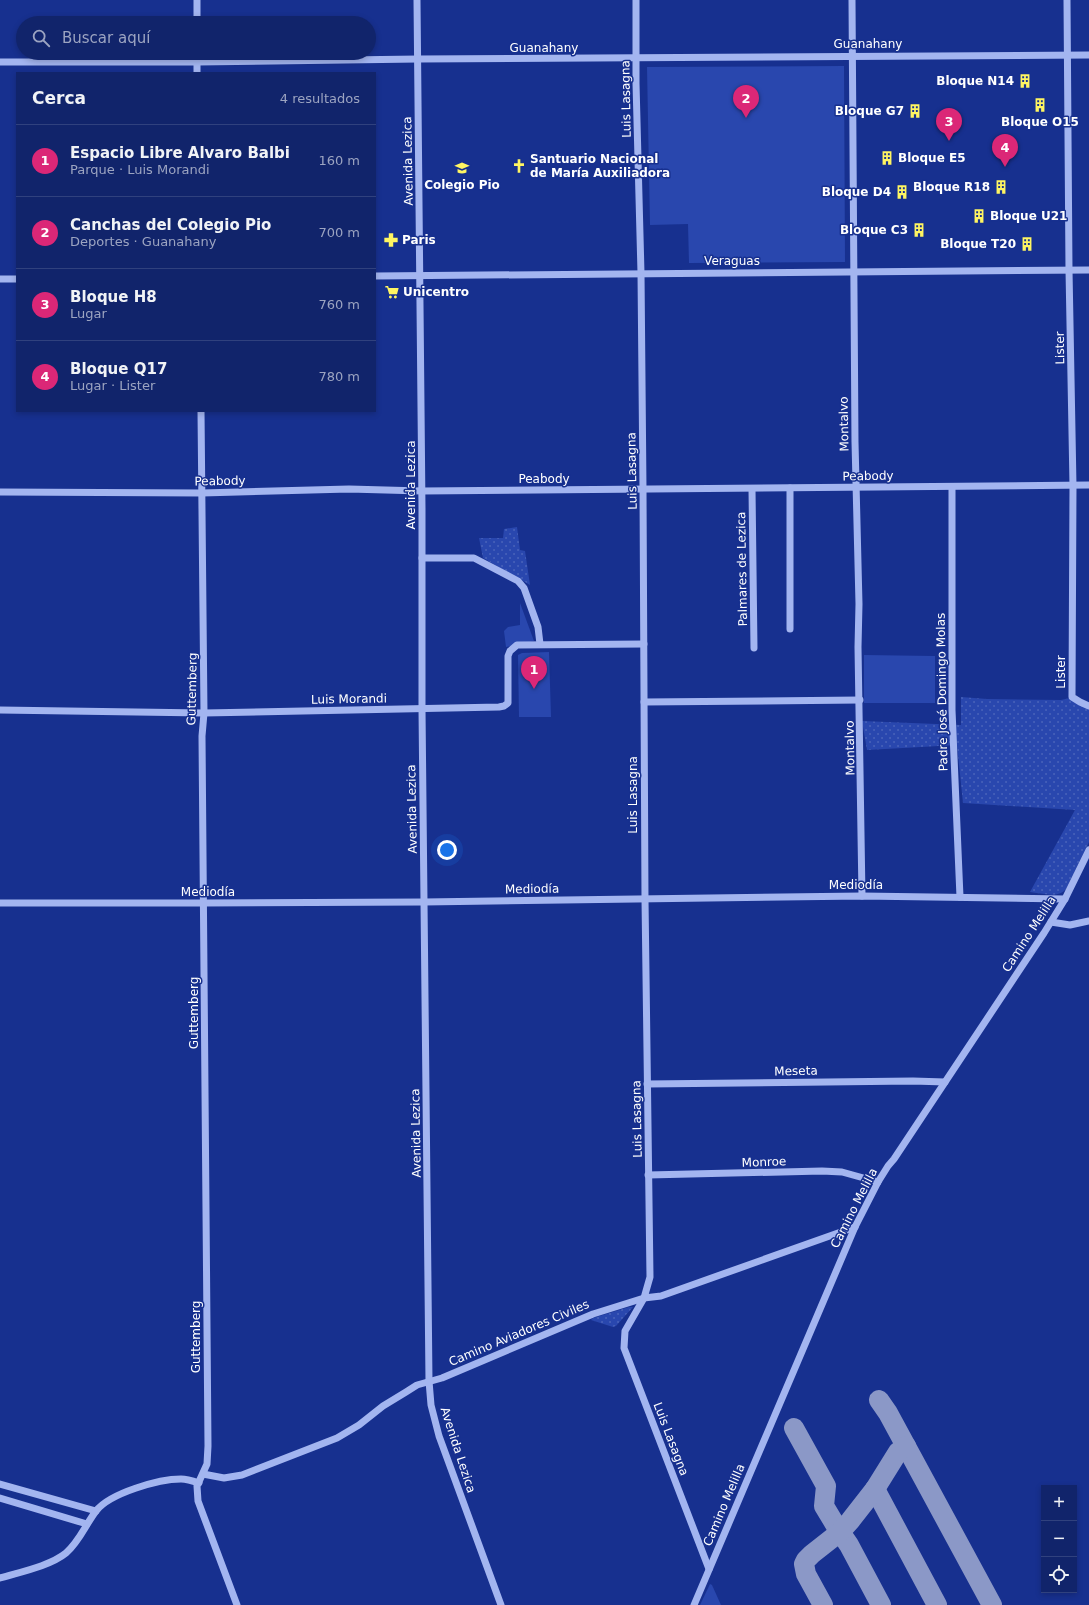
<!DOCTYPE html>
<html lang="es">
<head>
<meta charset="utf-8">
<style>
	:root { --surface:#11246b; --page:#1e3073; --text:#f1f3f6; --muted:#9ca4c1; --line:#30417e; --accent:#db2777 }
	body { margin:0; font-family:"DejaVu Sans",sans-serif; background:var(--page); color:var(--text) }
	.controls { position:absolute; right:12px; bottom:12px; display:grid; overflow:hidden; border-radius:0px; box-shadow:0 2px 6px #0003 }
	.controls button { width:36px; height:36px; display:grid; place-items:center; padding:0; border:0; border-bottom:1px solid var(--line); background:var(--surface); color:var(--text); font:20px sans-serif }
	.you { position:absolute; left:447px; top:850px; width:14px; height:14px; margin:-10px; border:3px solid #fff; border-radius:50%; background:#1a73e8; box-shadow:0 0 0 6px #1a73e833 }
	.badge { display:grid; place-items:center; width:26px; height:26px; border-radius:50%; background:var(--accent); color:#fff; font-size:13px; font-weight:700 }
	.pin { position:absolute; translate:-50% -33px; filter:drop-shadow(0 1px 2px #0008) }
	.pin::after { content:''; position:absolute; top:21px; width:14px; height:12px; background:inherit; clip-path:polygon(0 0,100% 0,50% 100%) }
	.list { margin:0; padding:0; list-style:none }
	h2 { display:flex; justify-content:space-between; align-items:center; height:52px; margin:0; padding:0 16px; font-size:17px }
	h2 small { font-size:13px; font-weight:400; color:var(--muted) }
	.list li { display:grid; grid-template-columns:26px 1fr auto; gap:12px; align-items:center; box-sizing:border-box; height:72px; padding:0 16px; border-top:1px solid var(--line) }
	.list b { display:block; font-size:15px; white-space:nowrap }
	.list p { margin:0; font-size:13px; white-space:nowrap; color:var(--muted) }
	.list em { font-size:13px; font-style:normal; color:var(--muted) }
	.icon { flex:none; width:22px; height:22px; fill:none; stroke:currentColor; stroke-width:2; stroke-linecap:round; stroke-linejoin:round }
	.map { position:relative; flex:none; width:1089px; height:1605px; overflow:hidden }
	.search { position:absolute; background:var(--surface); box-shadow:0 2px 6px #0003; left:16px; top:16px; width:360px; height:44px; display:flex; align-items:center; gap:10px; box-sizing:border-box; padding:0 14px; border-radius:22px; color:var(--muted); font-size:15px }
	.panel { position:absolute; background:var(--surface); box-shadow:0 2px 6px #0003; left:16px; top:72px; width:360px; height:340px; border-radius:0px }
	.map>svg:first-child { display:block }
	.grass { fill:url(#grass-dots) }
	.park { fill:#2947ae }
	.lines { fill:none; stroke-linecap:round; stroke-linejoin:round }
	.taxiway { stroke:#8b98c7; stroke-width:20 }
	.minor { stroke:#a3b5f0; stroke-width:7 }
	.labels { text-anchor:middle; dominant-baseline:central; stroke-width:3; stroke-linejoin:round; paint-order:stroke }
	.street-label { font-size:12px; fill:#fff; stroke:#17308f }
	.poi-label { font-size:12px; font-weight:bold; fill:#fff; stroke:#17308f; text-anchor:end }
</style>
</head>
<body>
<div class="map">
<svg width="1089" height="1605" viewBox="0 0 1089 1605">
	<defs>
		<pattern id="grass-dots" width="8" height="8" patternUnits="userSpaceOnUse"><rect width="8" height="8" fill="#2947ae"/><path d="M2 2h.1M6 6h.1" fill="none" stroke="#4963ba" stroke-width="1.8" stroke-linecap="round"/></pattern>
	</defs>
	<rect width="100%" height="100%" fill="#17308f"/>
	<g class="grass">
		<path d="M517,527L520,550L525,551L530,585L483,558L479,538H503L504,529Z"/>
		<path d="M961,697L987,699L1061,700L1070,698L1089,707V842L1066,889C1058,899 1041,893 1030,892L1075,810L963,803L957,745L867,750L862,721L961,725Z"/>
		<path d="M629,1307H633L616,1326L613,1327L591,1320L593,1318Z"/>
	</g>
	<g class="park">
		<path d="M844,66L845,262L689,263L688,224L650,225L647,67Z"/>
		<path d="M520,603L534,641L506,647L504,631L508,627L520,625Z"/>
		<path d="M549,652L551,717H519L518,655L522,653Z"/>
		<path d="M864,655L935,656V703H864Z"/>
		<path d="M710,1584L712,1585L721,1605H700Z"/>
	</g>
	<g class="lines">
		<g class="taxiway">
			<path d="M879,1400L888,1413L992,1605"/>
			<path d="M794,1428L826,1486L824,1506L836,1526L849,1545L881,1605"/>
			<path d="M875,1489L937,1605"/>
			<path d="M823,1605L806,1574L804,1564L806,1560L812,1554L840,1532L850,1521L875,1489L898,1452L906,1446"/>
		</g>
		<g class="minor">
			<path d="M197,0V23"/>
			<path d="M417,0L422,508V709L429,1381L431,1405L439,1436L501,1605"/>
			<path d="M636,0V83L641,273L643,489L645,899L650,1277L644,1298L625,1331L624,1348L709,1569"/>
			<path d="M852,0L855,442L859,604L858,647L862,896"/>
			<path d="M1067,0L1069,270L1073,486L1072,697L1080,702L1089,706"/>
			<path d="M197,53V73"/>
			<path d="M0,62H197L418,59L1089,55"/>
			<path d="M375,276L1089,270"/>
			<path d="M0,279H17"/>
			<path d="M201,411L204,713L202,736L208,1446L207,1464L197,1486L198,1501L237,1605"/>
			<path d="M952,487V710L960,897"/>
			<path d="M790,488V629"/>
			<path d="M752,489L754,648"/>
			<path d="M0,492L202,493L349,489L422,491L1089,485"/>
			<path d="M422,558H474L518,581L524,588L538,627L540,644"/>
			<path d="M644,702L860,700"/>
			<path d="M0,710L204,713L499,707L504,706L508,703V656L510,651L517,645L644,644"/>
			<path d="M0,903H204L424,902L862,896L1065,899"/>
			<path d="M1051,922L1070,925L1089,921"/>
			<path d="M647,1084L913,1081L945,1082"/>
			<path d="M648,1175L822,1171L842,1172L878,1182"/>
			<path d="M203,1474L224,1478L242,1475L337,1438L359,1425L383,1406L406,1392L417,1385L442,1378L593,1314L644,1298L661,1296L855,1227"/>
			<path d="M0,1484L96,1511"/>
			<path d="M0,1498L87,1524"/>
			<path d="M0,1578C20,1572 50,1566 66,1553C79,1542 86,1524 96,1511C110,1493 159,1479 181,1479C187,1479 193,1481 199,1483"/>
			<path d="M694,1605L855,1227L878,1182L888,1166L894,1159L1044,933L1065,899L1089,850"/>
		</g>
	</g>
	<defs>
		<symbol id="building-bare" viewBox="-9 -9 18 18"><path d="M-4-6H4V6H1V3H-1V6H-4ZM-2.5-4.3h1.7v1.8h-1.7ZM.8-4.3h1.7v1.8H.8ZM-2.5-1h1.7V.8h-1.7ZM.8-1h1.7V.8H.8Z" fill="#fff562" stroke="#17308f" stroke-width="2.5" paint-order="stroke"/></symbol>
		<symbol id="church-bare" viewBox="-9 -9 18 18"><path d="M-1.2-6h2.4v3.5h3.3v2.4h-3.3V6h-2.4V-.1h-3.3v-2.4h3.3Z" fill="#fff562" stroke="#17308f" stroke-width="2.5" paint-order="stroke"/></symbol>
		<symbol id="school-bare" viewBox="-9 -9 18 18"><path d="M0-5L7-2L0 1L-7-2ZM-4 1L0 2.5L4 1V4Q0 6-4 4Z" fill="#fff562" stroke="#17308f" stroke-width="2.5" paint-order="stroke"/></symbol>
		<symbol id="pharmacy-bare" viewBox="-9 -9 18 18"><path d="M-2-6h4v4h4v4h-4v4h-4v-4h-4v-4h4Z" fill="#fff562" stroke="#17308f" stroke-width="2.5" paint-order="stroke"/></symbol>
		<symbol id="supermarket-bare" viewBox="-9 -9 18 18"><path d="M-6-5.5h2.5l.6 2H6L4.5 2H-2.5L-4.4-4H-6ZM-1.5 3.2a1.3 1.3 0 1 0 .1 0ZM3 3.2a1.3 1.3 0 1 0 .1 0Z" fill="#fff562" stroke="#17308f" stroke-width="2.5" paint-order="stroke"/></symbol>
	</defs>
	<g fill-rule="evenodd">
		<use href="#building-bare" x="1015" y="71" width="20" height="20"/>
		<use href="#building-bare" x="1030" y="95" width="20" height="20"/>
		<use href="#building-bare" x="905" y="101" width="20" height="20"/>
		<use href="#building-bare" x="877" y="148" width="20" height="20"/>
		<use href="#church-bare" x="509" y="156" width="20" height="20"/>
		<use href="#school-bare" x="452" y="158" width="20" height="20"/>
		<use href="#building-bare" x="991" y="177" width="20" height="20"/>
		<use href="#building-bare" x="892" y="182" width="20" height="20"/>
		<use href="#building-bare" x="969" y="206" width="20" height="20"/>
		<use href="#building-bare" x="909" y="220" width="20" height="20"/>
		<use href="#pharmacy-bare" x="381" y="230" width="20" height="20"/>
		<use href="#building-bare" x="1017" y="234" width="20" height="20"/>
		<use href="#supermarket-bare" x="382" y="282" width="20" height="20"/>
	</g>
	<g class="labels">
		<g class="street-label">
			<text x="868" y="44">Guanahany</text>
			<text x="544" y="48">Guanahany</text>
			<text transform="translate(626 99) rotate(-91)">Luis Lasagna</text>
			<text transform="translate(408 161) rotate(-91)">Avenida Lezica</text>
			<text x="732" y="261">Veraguas</text>
			<text transform="translate(1060 348) rotate(-91)">Lister</text>
			<text transform="translate(844 424) rotate(-91)">Montalvo</text>
			<text transform="translate(632 471) rotate(-91)">Luis Lasagna</text>
			<text transform="translate(868 476) rotate(-1)">Peabody</text>
			<text x="544" y="479">Peabody</text>
			<text transform="translate(220 481) rotate(-1)">Peabody</text>
			<text transform="translate(411 485) rotate(-90)">Avenida Lezica</text>
			<text transform="translate(742 569) rotate(-91)">Palmares de Lezica</text>
			<text transform="translate(1061 672) rotate(-90)">Lister</text>
			<text transform="translate(192 689) rotate(-89)">Guttemberg</text>
			<text transform="translate(942 692) rotate(-91)">Padre José Domingo Molas</text>
			<text transform="translate(349 699) rotate(-1)">Luis Morandi</text>
			<text transform="translate(850 748) rotate(-91)">Montalvo</text>
			<text transform="translate(633 795) rotate(-90)">Luis Lasagna</text>
			<text transform="translate(412 809) rotate(-91)">Avenida Lezica</text>
			<text x="856" y="885">Mediodía</text>
			<text transform="translate(532 889) rotate(-1)">Mediodía</text>
			<text x="208" y="892">Mediodía</text>
			<text transform="translate(1029 934) rotate(-57)">Camino Melilla</text>
			<text transform="translate(194 1013) rotate(-90)">Guttemberg</text>
			<text transform="translate(796 1071) rotate(-1)">Meseta</text>
			<text transform="translate(637 1119) rotate(-91)">Luis Lasagna</text>
			<text transform="translate(416 1133) rotate(-91)">Avenida Lezica</text>
			<text transform="translate(764 1162) rotate(-2)">Monroe</text>
			<text transform="translate(854 1208) rotate(-63)">Camino Melilla</text>
			<text transform="translate(519 1333) rotate(-23)">Camino Aviadores Civiles</text>
			<text transform="translate(196 1337) rotate(-90)">Guttemberg</text>
			<text transform="translate(671 1439) rotate(69)">Luis Lasagna</text>
			<text transform="translate(458 1450) rotate(72)">Avenida Lezica</text>
			<text transform="translate(724 1505) rotate(-67)">Camino Melilla</text>
		</g>
		<g class="poi-label">
			<text x="1014" y="81">Bloque N14</text>
			<text x="904" y="111">Bloque G7</text>
			<text x="1040" y="122" text-anchor="middle">Bloque O15</text>
			<text x="898" y="158" text-anchor="start">Bloque E5</text>
			<text x="530" y="159" text-anchor="start">Santuario Nacional<tspan x="530" dy="14">de María Auxiliadora</tspan></text>
			<text x="462" y="185" text-anchor="middle">Colegio Pio</text>
			<text x="990" y="187">Bloque R18</text>
			<text x="891" y="192">Bloque D4</text>
			<text x="990" y="216" text-anchor="start">Bloque U21</text>
			<text x="908" y="230">Bloque C3</text>
			<text x="402" y="240" text-anchor="start">Paris</text>
			<text x="1016" y="244">Bloque T20</text>
			<text x="403" y="292" text-anchor="start">Unicentro</text>
		</g>
	</g>
</svg>
<div class="controls">
<button>+</button>
<button>−</button>
<button><svg class="icon" aria-label="locate" viewBox="0 0 24 24"><circle cx="12" cy="12" r="6"/><path d="M12 2v4M12 18v4M2 12h4M18 12h4"/></svg></button>
</div>
<div class="you"></div>
<div class="pin badge" style="left:534px;top:689px">1</div>
<div class="pin badge" style="left:746px;top:118px">2</div>
<div class="pin badge" style="left:949px;top:141px">3</div>
<div class="pin badge" style="left:1005px;top:167px">4</div>
<div class="search"><svg class="icon" aria-label="search" viewBox="0 0 24 24"><circle cx="10" cy="10" r="6"/><path d="M15 15l6 6"/></svg>Buscar aquí</div>
<section class="panel">
<h2>Cerca<small>4 resultados</small></h2>
<ul class="list">
<li><span class="badge">1</span><div><b>Espacio Libre Alvaro Balbi</b><p>Parque · Luis Morandi</p></div><em>160 m</em></li>
<li><span class="badge">2</span><div><b>Canchas del Colegio Pio</b><p>Deportes · Guanahany</p></div><em>700 m</em></li>
<li><span class="badge">3</span><div><b>Bloque H8</b><p>Lugar</p></div><em>760 m</em></li>
<li><span class="badge">4</span><div><b>Bloque Q17</b><p>Lugar · Lister</p></div><em>780 m</em></li>
</ul>
</section>
</div>
</body>
</html>
